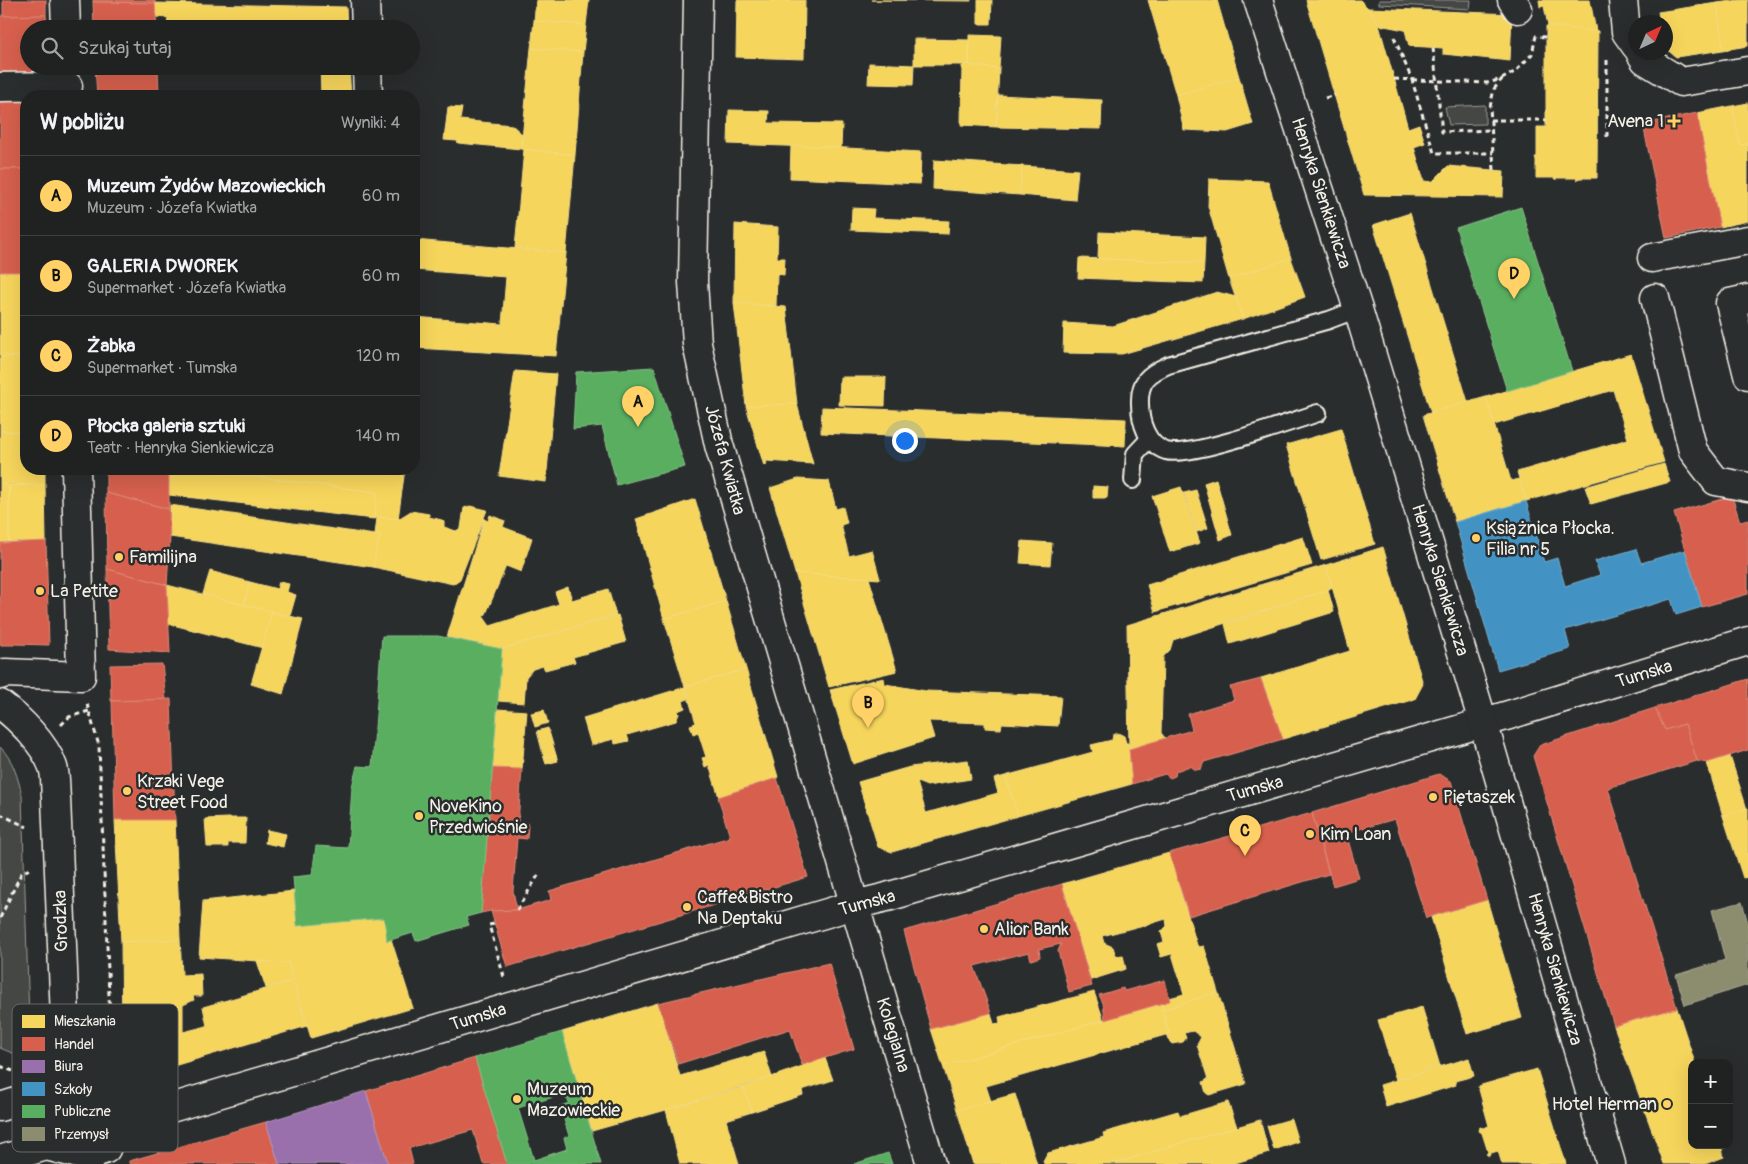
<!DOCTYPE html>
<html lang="pl">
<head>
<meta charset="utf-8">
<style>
	:root { --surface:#202222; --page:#282a2a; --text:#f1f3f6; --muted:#a2a4a5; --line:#3d3f40; --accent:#ffd166 }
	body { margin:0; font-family:Pangolin,sans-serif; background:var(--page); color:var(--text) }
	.controls { position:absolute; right:15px; bottom:15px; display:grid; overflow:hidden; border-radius:10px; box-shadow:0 5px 20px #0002 }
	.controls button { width:45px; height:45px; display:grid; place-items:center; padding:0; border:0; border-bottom:1px solid var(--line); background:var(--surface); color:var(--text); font:25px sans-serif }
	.compass { position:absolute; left:1628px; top:15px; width:45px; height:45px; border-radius:50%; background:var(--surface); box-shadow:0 5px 20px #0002; rotate:44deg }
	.you { position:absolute; left:904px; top:440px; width:18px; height:18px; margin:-12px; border:4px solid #fff; border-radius:50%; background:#1a73e8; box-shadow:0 0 0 8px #1a73e833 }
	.badge { display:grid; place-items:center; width:32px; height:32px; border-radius:50%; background:var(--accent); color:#111; font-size:16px; font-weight:700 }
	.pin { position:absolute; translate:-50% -41px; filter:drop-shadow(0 1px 2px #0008) }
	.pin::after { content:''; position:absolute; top:26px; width:18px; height:15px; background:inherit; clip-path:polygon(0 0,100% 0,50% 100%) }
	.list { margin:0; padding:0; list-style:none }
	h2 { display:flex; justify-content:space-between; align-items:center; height:65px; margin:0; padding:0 20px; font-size:21px }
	h2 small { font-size:16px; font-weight:400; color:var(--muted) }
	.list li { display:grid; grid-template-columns:32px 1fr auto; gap:15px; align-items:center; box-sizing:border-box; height:80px; padding:0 20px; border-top:1px solid var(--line) }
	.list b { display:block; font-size:19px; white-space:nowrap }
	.list p { margin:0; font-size:16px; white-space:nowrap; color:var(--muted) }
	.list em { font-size:16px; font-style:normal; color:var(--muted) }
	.icon { flex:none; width:28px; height:28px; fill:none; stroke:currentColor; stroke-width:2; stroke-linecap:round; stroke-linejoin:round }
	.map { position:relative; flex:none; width:1748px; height:1164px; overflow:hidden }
	.search { position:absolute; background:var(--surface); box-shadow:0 5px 20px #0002; left:20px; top:20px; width:400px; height:55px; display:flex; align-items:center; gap:12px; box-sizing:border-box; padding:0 18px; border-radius:28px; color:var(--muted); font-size:19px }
	.panel { position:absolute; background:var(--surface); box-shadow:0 5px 20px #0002; left:20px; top:90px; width:400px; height:385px; border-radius:20px }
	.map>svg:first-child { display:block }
	.green { fill:#444645; stroke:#9c9c96 }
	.homes { fill:#f6d55c; stroke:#f5dd86 }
	.shops { fill:#d6604d; stroke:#df8c7c }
	.offices { fill:#9970ab; stroke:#b497bd }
	.schools { fill:#4393c3; stroke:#78afce }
	.public { fill:#5aae61; stroke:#88c28a; fill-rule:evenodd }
	.industry { fill:#8c8c6e; stroke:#abaa93 }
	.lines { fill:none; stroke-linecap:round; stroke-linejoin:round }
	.lane-casing { stroke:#f4f1e8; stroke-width:20 }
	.street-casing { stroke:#f4f1e8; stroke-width:31 }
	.secondary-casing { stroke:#f4f1e8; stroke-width:31 }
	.path { stroke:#f4f1e8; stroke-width:3; stroke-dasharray:5 4; stroke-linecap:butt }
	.lane { stroke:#2a2d2e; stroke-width:16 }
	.street { stroke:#2a2d2e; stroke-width:28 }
	.secondary { stroke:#2a2d2e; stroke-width:28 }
	.poi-dot { fill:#ffd166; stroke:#2a2d2e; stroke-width:2 }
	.labels { text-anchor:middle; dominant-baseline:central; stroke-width:5; stroke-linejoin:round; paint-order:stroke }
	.poi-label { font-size:18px; fill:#f4f1e8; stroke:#2a2d2e; text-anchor:start }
	.street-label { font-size:18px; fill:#f4f1e8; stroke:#2a2d2e }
	.key { fill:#2a2d2e; stroke:#676866; stroke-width:1 }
	.key-label { font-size:14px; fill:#f4f1e8 }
</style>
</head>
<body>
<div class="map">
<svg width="1748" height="1164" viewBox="0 0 1748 1164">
	<rect width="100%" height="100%" fill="#2a2d2e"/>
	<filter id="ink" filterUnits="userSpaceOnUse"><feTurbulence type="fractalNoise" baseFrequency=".02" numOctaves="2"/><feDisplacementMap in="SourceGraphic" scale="10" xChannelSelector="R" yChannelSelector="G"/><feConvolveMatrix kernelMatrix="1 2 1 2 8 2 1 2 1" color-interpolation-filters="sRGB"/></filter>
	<g filter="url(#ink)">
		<g class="green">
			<path d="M1379,0H1471L1470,9L1379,4Z"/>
			<path d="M1485,105V124L1449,125L1445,107Z"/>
			<path d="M0,747C13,759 18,778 22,795L30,1053L27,1059L0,1048Z"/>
		</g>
		<g class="homes">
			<path d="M536,0H589L586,25L534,21Z"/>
			<path d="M737,0H805L804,59L736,57Z"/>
			<path d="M871,0H971V1Z"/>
			<path d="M978,0H992L991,24H978Z"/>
			<path d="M1148,0H1217L1239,77L1176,95Z"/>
			<path d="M1306,0H1360L1368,8L1379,25L1408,128L1419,124L1425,143L1414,147L1424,181L1432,182L1448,166L1504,171L1503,197L1364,195Z"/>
			<path d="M1539,0H1590L1596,31L1548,26L1544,6L1540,7Z"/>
			<path d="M1740,0H1748V46L1723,50L1717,3Z"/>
			<path d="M155,3L346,7L347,29H171L167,24L168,18L156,17Z"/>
			<path d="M1717,3L1723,50L1676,57L1666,49V22H1660L1658,12Z"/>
			<path d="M1368,8L1512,14L1510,61L1443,54V48L1409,46L1405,30L1379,25Z"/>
			<path d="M534,21L586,25L583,52L531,48Z"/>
			<path d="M1546,26L1598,31L1597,178H1580L1577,180V178H1556V180L1554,178H1536V160L1535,157H1537V127H1546Z"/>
			<path d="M969,35L1001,36L999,69L969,65Z"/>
			<path d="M914,39L969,40V65H914Z"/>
			<path d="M531,48L583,52L575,155L521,149Z"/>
			<path d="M869,63L914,65L913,85L868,84Z"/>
			<path d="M969,65L999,69L996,127L961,125L962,66Z"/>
			<path d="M320,66H349L351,96H321Z"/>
			<path d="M1239,77L1253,124L1227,132L1184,130L1176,95Z"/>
			<path d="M998,95L1102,100L1101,129L996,127Z"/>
			<path d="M1748,103V144L1740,145L1732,106Z"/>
			<path d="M1732,106L1740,145L1748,144V221L1720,227L1697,113Z"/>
			<path d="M448,107L462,108L460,120L512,125L522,134L521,149L458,143L457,141L444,140Z"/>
			<path d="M729,110L769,111L768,123L842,124L841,148L728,144Z"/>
			<path d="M791,145L921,152L920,184L790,178Z"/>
			<path d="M524,149L575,155L566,253L515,248Z"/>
			<path d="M934,160L1022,166L1020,195L933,189Z"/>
			<path d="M1022,166L1078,170L1075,200L1020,195Z"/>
			<path d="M1209,179L1268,181L1291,258L1229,279L1208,206Z"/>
			<path d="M852,208L874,209L873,218L949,221L948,234L851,230Z"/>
			<path d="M1410,213L1468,402L1431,413L1373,225Z"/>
			<path d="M735,224L778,227L777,258H785L784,275L777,274L776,306L734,303Z"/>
			<path d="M1099,232L1205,237L1204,263L1098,259Z"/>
			<path d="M414,240L566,253L556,356L414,348V317L502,324L506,277L414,270Z"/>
			<path d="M1079,258L1204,263L1203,283L1078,278Z"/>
			<path d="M1291,258L1305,297L1243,319L1229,279Z"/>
			<path d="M0,272H26V356L0,357Z"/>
			<path d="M1217,292L1236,297L1243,319L1122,354L1063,353L1064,323L1113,326Z"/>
			<path d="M734,303L786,307L797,404L746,406Z"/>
			<path d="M1631,354L1664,462L1526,501L1517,472L1628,439L1613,390L1494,425L1486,397Z"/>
			<path d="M26,356V432L0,431V357Z"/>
			<path d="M515,371L556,374L546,482L499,476Z"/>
			<path d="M840,377H886L885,406L839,405Z"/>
			<path d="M1486,397L1511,481L1519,479L1526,501L1455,522L1423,415Z"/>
			<path d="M797,404L813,464L766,461L767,465L764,466L746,406Z"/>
			<path d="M822,407L1126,419L1125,446L821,433Z"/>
			<path d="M1341,429L1375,544L1321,560L1286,445Z"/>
			<path d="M0,431L26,432V469H45V485L0,484Z"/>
			<path d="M1664,464L1670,482L1591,504L1585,487Z"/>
			<path d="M169,469H193L377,492L374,519L169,495Z"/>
			<path d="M193,469H405L398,519L377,517L374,519L377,492Z"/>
			<path d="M798,479L829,481L836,509L843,507L847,523L841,525L849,556L872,550L880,579L795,573L770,488Z"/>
			<path d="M1216,479L1232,535L1220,540L1204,483Z"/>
			<path d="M0,484L9,485V542L0,543Z"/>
			<path d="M9,485H45L46,541L9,542Z"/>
			<path d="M1093,486L1108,487L1107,498H1093Z"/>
			<path d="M1181,487L1200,543L1170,552L1152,496Z"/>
			<path d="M1196,490L1208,528L1197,532L1184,493Z"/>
			<path d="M695,499L726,601L664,619L636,519Z"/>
			<path d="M170,505L375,535H380L373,567L170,537Z"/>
			<path d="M470,506L487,510L460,579L453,584L373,567L380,535H375L377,517L398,519L411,511L429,514V517L442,520L444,522V527L456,531L461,528L464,508Z"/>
			<path d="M490,515L505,521L503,527L532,538L521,572L506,566L486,614L483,616L490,626L559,604L555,592L568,587L572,600L608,589L616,615L502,649L447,637L484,519L488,521Z"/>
			<path d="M1303,537L1312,565L1155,612L1147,585Z"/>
			<path d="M1022,541L1052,543L1050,565L1020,563Z"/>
			<path d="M1383,547L1423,684L1415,699L1283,739L1261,678L1350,651L1326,565Z"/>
			<path d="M1326,565L1332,587L1328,590L1173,640L1170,650L1163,657L1161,733L1166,739L1129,749L1127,625Z"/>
			<path d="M210,571L250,582L244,605L203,594Z"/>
			<path d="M795,573L869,578L897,671L829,687Z"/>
			<path d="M250,582L277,589L279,582L289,584L287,592L296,595L290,616L244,605Z"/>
			<path d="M167,585L272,612L263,648L169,624Z"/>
			<path d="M1328,590L1334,612L1230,644L1225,624Z"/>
			<path d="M726,601L746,669L685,687L664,619Z"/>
			<path d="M272,612L303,619L283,694L251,684Z"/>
			<path d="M618,615L626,642L573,657L575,662L545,670L543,666L533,669L526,677L524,703L498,701L502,649Z"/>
			<path d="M746,669L778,777L719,797L709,765L705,767L702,758L706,757L698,732L693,734L690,725L696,723L685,687Z"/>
			<path d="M884,678L885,684L926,691L1061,696L1058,726L1002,723L1001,729L985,728V723L929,721L934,738L853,764L830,690Z"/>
			<path d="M685,687L688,699L683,701L685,708L678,711L679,714L676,721L627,735L629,741L615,744L614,739L591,745L583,718Z"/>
			<path d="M497,709L527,711L522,769L492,768Z"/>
			<path d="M544,710L548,723L535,727L531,713Z"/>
			<path d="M548,728L556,755L544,758L537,731Z"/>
			<path d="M1118,733L1124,736L1126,743H1128L1132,784L1018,816L1005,776L1093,752L1091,745L1112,740L1113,735Z"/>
			<path d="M556,755L558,761L546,764L544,758Z"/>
			<path d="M1730,756L1747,809L1723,816L1707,763Z"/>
			<path d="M968,760L971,779L927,786L917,782L926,813L998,793L994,779L1005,776L1018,816L892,852L878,847L858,782L910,767Z"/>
			<path d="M1748,808V877L1743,878L1723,816Z"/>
			<path d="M228,818H246L245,843H228V847H207L205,819Z"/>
			<path d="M115,820H175L180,939L121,942Z"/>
			<path d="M267,830L286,834L283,847L265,843Z"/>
			<path d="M1169,853L1197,945L1199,947L1204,946L1218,992L1162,1010L1163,1003L1170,1001L1169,998L1184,994L1172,954L1161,957L1157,944L1164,942L1161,932L1167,926L1166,919L1140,927V926L1102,936L1104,943L1113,947L1116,956L1123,955L1126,969L1091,980L1062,884Z"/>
			<path d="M294,891L297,926L384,918L387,941L391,939L413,1008L311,1038L288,963L199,957L203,901Z"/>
			<path d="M1487,900L1522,1018L1467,1034L1431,917Z"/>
			<path d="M180,939L182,975L201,974L202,996H193L194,1000L183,1005V1032L207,1026L203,1007L293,981L307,1026L137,1077L127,1072L125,1069L124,1031H122L121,942Z"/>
			<path d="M257,961L288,963L293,981L266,988Z"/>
			<path d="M1094,992L1104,1021L943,1066L931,1029L991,1013L994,1024L1000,1023L999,1017Z"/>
			<path d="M1218,992L1246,1084L1209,1095L1206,1093L1203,1082L1208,1079L1197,1045L1201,1037L1193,1031L1184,1033L1186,1038L1183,1042L1172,1044L1170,1042L1167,1034H1169L1162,1010Z"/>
			<path d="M658,1003L680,1076L764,1052L772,1077L666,1110L592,1131L562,1032Z"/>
			<path d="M1163,1003L1162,1010L1169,1034L986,1086L991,1101L957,1110L943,1066Z"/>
			<path d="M1422,1007L1440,1066L1396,1080L1378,1020Z"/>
			<path d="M1677,1008L1695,1063H1692V1145H1721L1724,1157L1705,1164H1664L1614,1026Z"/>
			<path d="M825,1058L833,1080L802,1090L803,1095L752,1112L743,1087Z"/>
			<path d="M1469,1058L1474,1076L1455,1081L1456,1085L1386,1107L1380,1085Z"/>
			<path d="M1537,1069L1566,1164H1502L1498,1151L1491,1153L1489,1156L1486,1154L1488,1152L1482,1133L1479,1131L1480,1127L1483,1128L1489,1126L1478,1086Z"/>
			<path d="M743,1087L752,1112L726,1120L739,1164H680L666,1110Z"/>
			<path d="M1015,1094L1037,1164H973L957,1110Z"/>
			<path d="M1228,1102L1237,1127L1112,1164H1044L1043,1161L1048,1153L1104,1137L1103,1133L1178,1111L1180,1116Z"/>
			<path d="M1291,1119L1298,1142L1274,1150L1267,1126Z"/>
			<path d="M1260,1120L1269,1153L1232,1164H1112Z"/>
		</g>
		<g class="shops">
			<path d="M3,0H46V15L3,16Z"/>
			<path d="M93,0H155V3L93,2Z"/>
			<path d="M93,2L155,3L157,29H94Z"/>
			<path d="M46,15L47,29H29V66H48V77L0,78V16Z"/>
			<path d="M95,66H158L159,96H97Z"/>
			<rect x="0" y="96" width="26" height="73"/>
			<path d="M1697,113L1720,227L1666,238L1643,124Z"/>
			<rect x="0" y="169" width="26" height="103"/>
			<path d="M106,469H169V509L106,493Z"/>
			<path d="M106,493L169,509L170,537L167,585L107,569Z"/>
			<path d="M1732,496L1740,522L1748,520V594L1702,607L1674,513Z"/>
			<path d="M46,541L49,645L14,644V645H0V543Z"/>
			<path d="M107,569L167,585L170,653L109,649Z"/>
			<path d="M162,664L166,700L111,701L110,665Z"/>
			<path d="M1261,679L1283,739L1204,762L1201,769L1196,770L1190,766L1176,771L1175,776L1170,778L1165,774L1132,784L1129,749L1192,730L1188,714L1234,700L1230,687Z"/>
			<path d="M1748,679V750L1707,763L1697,761L1685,724L1665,730L1655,708Z"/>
			<path d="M171,699L175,820H115L112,701Z"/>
			<path d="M1655,708L1665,730L1685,724L1697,761L1608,788L1677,1008L1614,1026L1533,756L1540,745Z"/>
			<path d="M492,768L522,769L518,823L528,824L527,839L517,838L513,891L517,910L491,911L481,913Z"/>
			<path d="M1439,774L1451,781L1487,900L1426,918L1395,819L1346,833L1359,878L1333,886L1312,813Z"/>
			<path d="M777,778L808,877L507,967L491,911L517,910L551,900L549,891L730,837L718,797Z"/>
			<path d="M1312,813L1329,874L1189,916L1169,853Z"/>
			<path d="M1062,884L1092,986L1069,992L1058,951L1061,944L1039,949L1040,957L1031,960L1029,952L974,966L991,1013L931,1029L904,931Z"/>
			<path d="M829,963L854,1049L802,1065L790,1029L678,1064L658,1003Z"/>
			<path d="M1165,980L1170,1001L1105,1020L1103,1003L1099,995L1123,988L1124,991Z"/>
			<path d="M475,1058L507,1164H483L473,1130L409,1148L413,1164H388L366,1091Z"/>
			<path d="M266,1122L279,1164H129V1161Z"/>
		</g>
		<path class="offices" d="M366,1091L388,1164H279L266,1122Z"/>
		<path class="schools" d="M1526,501L1544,562L1557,558L1565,586L1600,575L1595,561L1636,549L1641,563L1685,550L1702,607L1676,615L1671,599L1565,630L1570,649L1498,670L1455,522Z"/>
		<g class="public">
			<path d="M1521,207L1572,371L1507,391L1456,228Z"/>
			<path d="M654,367L685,467L617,485L602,426L573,429L576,372Z"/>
			<path d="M382,636H438L502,649L481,913L466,917L469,925L416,941L413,933L387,941L384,918L297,926L293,877L312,875L316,846L348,848L352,787L357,766L372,767Z"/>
			<path d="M562,1032L601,1164H507L475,1058ZM560,1095L568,1100L569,1103L560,1106L569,1136L564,1138L567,1149L534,1160L518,1108Z"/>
			<path d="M888,1153L892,1164H854Z"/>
		</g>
		<path class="industry" d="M1742,902L1748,923V985L1685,1005L1676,975L1725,960L1712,910Z"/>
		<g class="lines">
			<defs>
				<g id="lane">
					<path d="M1318,413C1289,422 1191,458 1166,451C1147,445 1140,422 1140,404C1139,381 1148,374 1168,365L1329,320L1358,309"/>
					<path d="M1133,480L1135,454L1149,439"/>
				</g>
				<g id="street">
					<path d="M65,0L66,29"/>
					<path d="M365,0L366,29"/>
					<path d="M1512,0L1518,9"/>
					<path d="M1623,0L1626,32L1636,46"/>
					<path d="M1640,52L1645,60L1681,82L1748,71"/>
					<path d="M367,66L368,96"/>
					<path d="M0,87L68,86"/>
					<path d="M1652,258L1748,240"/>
					<path d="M1655,298L1693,451L1716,481L1748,487"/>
					<path d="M1748,299L1730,303L1748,375"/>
					<path d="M0,675L5,673L81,676L76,469"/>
					<path d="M0,704C19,718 45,744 53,767C56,776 55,789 56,798L68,1092L89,1164"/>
					<path d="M0,1107L29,1098L68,1092"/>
					<path d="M0,1160L46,1146L86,1156L106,1149L117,1124L854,905L887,897L1509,715L1748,641"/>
				</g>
				<g id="secondary">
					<path d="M698,0L693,282L697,344L719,445L931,1164"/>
					<path d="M1258,0L1358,309L1483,722L1611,1164"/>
				</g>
			</defs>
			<use href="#lane" class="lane-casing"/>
			<use href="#street" class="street-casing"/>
			<use href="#secondary" class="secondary-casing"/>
			<g class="path">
				<path d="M1394,37L1412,80L1434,153H1493"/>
				<path d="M1433,48L1442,132L1491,130"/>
				<path d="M1394,79L1487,83L1502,79L1516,71L1532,54L1536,36L1546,37"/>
				<path d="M1325,98L1335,95"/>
				<path d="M1490,120H1546"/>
				<path d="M1607,137V58"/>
				<path d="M1494,170L1490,107L1494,89L1502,79"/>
				<path d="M87,704L99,746L113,1096"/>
				<path d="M61,725L69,717L89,711"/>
				<path d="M0,814L27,827"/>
				<path d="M517,910L539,874"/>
				<path d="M0,918L21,874L29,869"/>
				<path d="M494,924L489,925L504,977"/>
				<path d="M0,1066L13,1071"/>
			</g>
			<use href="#lane" class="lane"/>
			<use href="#street" class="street"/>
			<use href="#secondary" class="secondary"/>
		</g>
	</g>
	<g class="poi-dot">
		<path d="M1671.5 113.5h5v5h5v5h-5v5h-5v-5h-5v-5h5z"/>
		<circle cx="1476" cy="538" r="5"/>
		<circle cx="119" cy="557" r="5"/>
		<circle cx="40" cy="591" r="5"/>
		<circle cx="127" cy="791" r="5"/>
		<circle cx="1433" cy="797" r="5"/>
		<circle cx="419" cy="816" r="5"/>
		<circle cx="1310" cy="834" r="5"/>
		<circle cx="687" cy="907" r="5"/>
		<circle cx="984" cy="929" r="5"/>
		<circle cx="517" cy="1099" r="5"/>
		<circle cx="1667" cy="1104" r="5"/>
	</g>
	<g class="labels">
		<g class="poi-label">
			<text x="1664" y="121" text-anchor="end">Avena 1</text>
			<text x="1486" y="528">Książnica Płocka.<tspan x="1486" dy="21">Filia nr 5</tspan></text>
			<text x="129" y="557">Familijna</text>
			<text x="50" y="591">La Petite</text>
			<text x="137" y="781">Krzaki Vege<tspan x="137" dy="21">Street Food</tspan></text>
			<text x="1443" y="797">Piętaszek</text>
			<text x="429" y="806">NoveKino<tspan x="429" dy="21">Przedwiośnie</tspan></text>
			<text x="1320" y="834">Kim Loan</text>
			<text x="697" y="897">Caffe&amp;Bistro<tspan x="697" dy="21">Na Deptaku</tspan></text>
			<text x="994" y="929">Alior Bank</text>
			<text x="527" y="1089">Muzeum<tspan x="527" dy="21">Mazowieckie</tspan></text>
			<text x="1657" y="1104" text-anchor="end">Hotel Herman</text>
		</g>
		<g class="street-label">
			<text transform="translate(1321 193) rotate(72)">Henryka Sienkiewicza</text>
			<text transform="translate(725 460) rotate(75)">Józefa Kwiatka</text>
			<text transform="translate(1440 580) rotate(73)">Henryka Sienkiewicza</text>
			<text transform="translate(1644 674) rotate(-17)">Tumska</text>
			<text transform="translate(1255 789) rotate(-16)">Tumska</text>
			<text transform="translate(867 903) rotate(-15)">Tumska</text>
			<text transform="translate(61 921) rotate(-92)">Grodzka</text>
			<text transform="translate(1555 969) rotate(74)">Henryka Sienkiewicza</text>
			<text transform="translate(478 1017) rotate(-17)">Tumska</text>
			<text transform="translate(893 1035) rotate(73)">Kolegialna</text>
		</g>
	</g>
	<rect x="12" y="1004" width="166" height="148" rx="8" class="key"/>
	<rect x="22" y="1015" width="23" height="13" fill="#f6d55c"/>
	<rect x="22" y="1037" width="23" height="14" fill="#d6604d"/>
	<rect x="22" y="1060" width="23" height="13" fill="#9970ab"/>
	<rect x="22" y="1082" width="23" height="14" fill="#4393c3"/>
	<rect x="22" y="1105" width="23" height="13" fill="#5aae61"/>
	<rect x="22" y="1127" width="23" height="14" fill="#8c8c6e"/>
	<g class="key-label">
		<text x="54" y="1026">Mieszkania</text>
		<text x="54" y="1049">Handel</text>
		<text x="54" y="1071">Biura</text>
		<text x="54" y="1094">Szkoły</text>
		<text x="54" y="1116">Publiczne</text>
		<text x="54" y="1139">Przemysł</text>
	</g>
</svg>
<div class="controls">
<button>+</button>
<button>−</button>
</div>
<svg class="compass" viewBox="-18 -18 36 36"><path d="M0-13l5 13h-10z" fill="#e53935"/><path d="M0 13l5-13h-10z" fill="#a2a4a5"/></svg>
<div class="you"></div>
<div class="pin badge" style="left:638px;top:427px">A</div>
<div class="pin badge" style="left:868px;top:728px">B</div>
<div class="pin badge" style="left:1245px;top:856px">C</div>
<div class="pin badge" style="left:1514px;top:299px">D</div>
<div class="search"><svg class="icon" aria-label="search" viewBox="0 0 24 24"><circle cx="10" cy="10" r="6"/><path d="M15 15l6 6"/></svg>Szukaj tutaj</div>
<section class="panel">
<h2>W pobliżu<small>Wyniki: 4</small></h2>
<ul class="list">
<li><span class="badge">A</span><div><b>Muzeum Żydów Mazowieckich</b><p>Muzeum · Józefa Kwiatka</p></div><em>60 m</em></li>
<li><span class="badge">B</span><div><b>GALERIA DWOREK</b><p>Supermarket · Józefa Kwiatka</p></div><em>60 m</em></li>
<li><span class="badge">C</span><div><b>Żabka</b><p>Supermarket · Tumska</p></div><em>120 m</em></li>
<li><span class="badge">D</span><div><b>Płocka galeria sztuki</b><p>Teatr · Henryka Sienkiewicza</p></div><em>140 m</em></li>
</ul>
</section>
</div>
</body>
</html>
